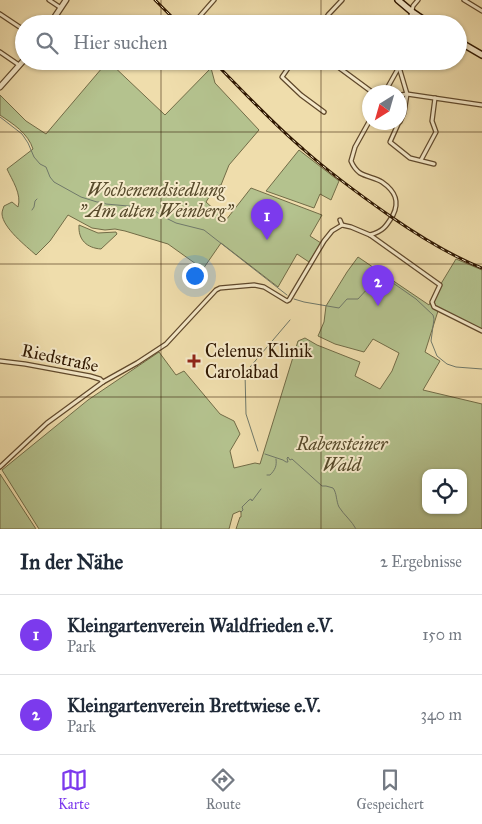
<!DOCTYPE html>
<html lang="de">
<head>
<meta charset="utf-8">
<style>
	:root { --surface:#fff; --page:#f6f6f7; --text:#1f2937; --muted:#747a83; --line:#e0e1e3; --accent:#7c3aed }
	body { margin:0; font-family:"IM FELL Great Primer",serif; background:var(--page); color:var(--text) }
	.controls { position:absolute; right:15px; bottom:15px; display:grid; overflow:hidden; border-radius:10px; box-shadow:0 1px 4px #0004 }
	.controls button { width:45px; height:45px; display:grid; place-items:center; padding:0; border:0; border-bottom:1px solid var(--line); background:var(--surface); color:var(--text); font:25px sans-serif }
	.compass { position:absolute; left:362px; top:85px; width:45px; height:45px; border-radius:50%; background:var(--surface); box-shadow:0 1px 4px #0004; rotate:217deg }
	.you { position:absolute; left:194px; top:275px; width:18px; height:18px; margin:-12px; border:4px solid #fff; border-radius:50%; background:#1a73e8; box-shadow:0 0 0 8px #1a73e833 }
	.badge { display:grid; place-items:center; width:32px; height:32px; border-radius:50%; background:var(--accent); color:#fff; font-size:16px; font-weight:700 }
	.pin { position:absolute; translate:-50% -41px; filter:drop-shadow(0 1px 2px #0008) }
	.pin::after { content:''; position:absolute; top:26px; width:18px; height:15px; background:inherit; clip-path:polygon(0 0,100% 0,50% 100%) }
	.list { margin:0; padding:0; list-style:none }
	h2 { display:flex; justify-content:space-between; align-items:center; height:65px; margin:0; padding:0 20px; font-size:21px }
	h2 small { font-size:16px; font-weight:400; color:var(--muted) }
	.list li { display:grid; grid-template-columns:32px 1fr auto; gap:15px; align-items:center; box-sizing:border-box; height:80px; padding:0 20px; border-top:1px solid var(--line) }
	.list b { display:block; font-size:19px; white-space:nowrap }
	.list p { margin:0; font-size:16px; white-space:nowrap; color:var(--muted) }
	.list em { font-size:16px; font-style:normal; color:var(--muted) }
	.icon { flex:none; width:28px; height:28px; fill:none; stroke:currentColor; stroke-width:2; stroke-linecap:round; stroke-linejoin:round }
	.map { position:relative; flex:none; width:482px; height:529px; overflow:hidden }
	.search { position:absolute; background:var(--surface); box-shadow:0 1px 4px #0004; left:15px; right:15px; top:15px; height:55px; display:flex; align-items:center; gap:12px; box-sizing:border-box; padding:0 18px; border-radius:28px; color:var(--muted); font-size:19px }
	.sheet { height:225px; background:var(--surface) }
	nav { display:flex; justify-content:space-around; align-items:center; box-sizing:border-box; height:70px; border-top:1px solid var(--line); background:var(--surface); font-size:14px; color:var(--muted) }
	nav a { display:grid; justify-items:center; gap:2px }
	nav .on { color:var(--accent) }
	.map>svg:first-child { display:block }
	.green { fill:#b4c28e; stroke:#726c47; fill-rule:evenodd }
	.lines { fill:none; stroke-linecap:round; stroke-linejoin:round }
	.stream { stroke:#70796a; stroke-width:1 }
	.minor-casing { stroke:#5f482b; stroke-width:5.5 }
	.tertiary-casing { stroke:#5f482b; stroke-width:7 }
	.secondary-casing { stroke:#2f1700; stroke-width:8 }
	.minor { stroke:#f5e9c9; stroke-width:3 }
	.tertiary { stroke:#f5e9c9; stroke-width:4.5 }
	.secondary { stroke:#f5e9c9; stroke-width:5 }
	.rail-casing { stroke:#2f1700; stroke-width:3 }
	.rail { stroke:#f5e9c9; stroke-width:1; stroke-dasharray:4; stroke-linecap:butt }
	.grid { fill:none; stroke:#2f1700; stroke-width:1; stroke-opacity:0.55 }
	.poi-dot { fill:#8f2418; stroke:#f5e9c9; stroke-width:2 }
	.labels { text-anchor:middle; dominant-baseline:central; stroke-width:4; stroke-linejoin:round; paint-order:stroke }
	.park-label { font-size:18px; font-style:italic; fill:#574a2b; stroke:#f5e9c9 }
	.poi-label { font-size:18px; fill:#2f1700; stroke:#f5e9c9; text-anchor:start }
	.street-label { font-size:18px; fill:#2f1700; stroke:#f5e9c9 }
</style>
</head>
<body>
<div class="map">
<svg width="482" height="529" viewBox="0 0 482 529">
	<rect width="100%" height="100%" fill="#efddac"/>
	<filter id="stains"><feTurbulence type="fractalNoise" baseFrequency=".004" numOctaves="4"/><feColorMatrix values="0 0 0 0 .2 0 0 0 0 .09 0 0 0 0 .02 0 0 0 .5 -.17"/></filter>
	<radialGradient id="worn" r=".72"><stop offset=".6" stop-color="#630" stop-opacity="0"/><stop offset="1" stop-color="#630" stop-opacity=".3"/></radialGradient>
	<g class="green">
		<path d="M108,61L165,115L211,68L215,83L259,130L229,165L221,185L216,186L206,202L226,220L251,188L322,215L310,236L321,243L309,262L297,254L278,287L221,243L203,269L168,244L125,231L115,229L105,230L92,228L68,215L50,241L36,255C26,246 3,228 2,214C2,211 3,209 4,206L12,202L18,207C22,194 12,180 7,169L33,149C28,133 13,124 0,115V95L26,121L46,134Z"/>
		<path d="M299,150L339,181L331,200L320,194L314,208L266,191Z"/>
		<path d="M79,225L98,233L116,232L117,234L101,249C87,248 78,240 79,225Z"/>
		<path d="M358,257L429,305L439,287L456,259L482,270V332L438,311L425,352L440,361L423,390L482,404V529H236L240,517H241V512L240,511L233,514L229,529H39L2,470L88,400L159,352L176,375L184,371L220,414L234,421L240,434L230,451L234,468L255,463L260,464L298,341L305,338L317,345L360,362L355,376L380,389L392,371L399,353L373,339L364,352L335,344L318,336L324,322L326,306L347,272ZM426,473H463V510H426Z"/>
		<path d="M0,474L36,529H0Z"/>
	</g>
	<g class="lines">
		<g class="stream">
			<path d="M0,117L22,134L28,143L34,157L40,164L46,167L50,177L54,182L81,197L97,202H102L106,204L150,208L154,210L162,216L176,223L204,230L287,295"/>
			<path d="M32,210L34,207L35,201L37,199"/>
			<path d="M294,299L304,302L339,308L347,299H358L369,287L374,275L378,274L383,276L416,299L433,315L434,319L431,341L437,356L447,364L456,367L482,369"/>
			<path d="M258,451L246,414L245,373L290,320"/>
			<path d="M265,454L283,460L286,462H288L287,458L288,457L290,460L292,459L322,486H326L333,488C337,493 336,501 339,507C344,515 352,521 356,529"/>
			<path d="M267,475H270C275,470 277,466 276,459"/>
			<path d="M241,512L243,510L242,507L249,500L251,499L252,501L261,489"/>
		</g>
		<defs>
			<g id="minor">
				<path d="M49,0L61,8"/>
				<path d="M464,0L482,11"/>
				<path d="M0,14L24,30"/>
				<path d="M210,24L201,18L200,16L214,0"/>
				<path d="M322,24L328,15L342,0"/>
				<path d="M409,24L413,6L418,0"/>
				<path d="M0,52L19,65"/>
				<path d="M293,61L282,77L301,95L324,112"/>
				<path d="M330,61L372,92"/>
				<path d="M399,67L407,94L404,113L400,122"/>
				<path d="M385,92L399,67L400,61"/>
				<path d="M400,95L407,94L482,105"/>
				<path d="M370,120L355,147L351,161C353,166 356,170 360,173C367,177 376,178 382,182C395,191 400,201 393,215C386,227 383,231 370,235"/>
				<path d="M399,122L390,142L410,158L434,164"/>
				<path d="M421,160L436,132L432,121L435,98"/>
				<path d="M340,220L342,225"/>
				<path d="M0,361L25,364L90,376L100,379L103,382"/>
				<path d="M0,467L47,423L103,382L137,363L166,344L216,290L220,288L254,285L264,287L287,301L289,300L324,241L332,231L342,225L351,227L370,235L440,285L432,302L434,307L482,331"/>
			</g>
			<g id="tertiary">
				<path d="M50,24L66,0"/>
				<path d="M0,87L24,60"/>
			</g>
			<g id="secondary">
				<path d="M398,0L411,11L430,24"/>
				<path d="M458,41L482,55"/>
			</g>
		</defs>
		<use href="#minor" class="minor-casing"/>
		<use href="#tertiary" class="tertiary-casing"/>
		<use href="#secondary" class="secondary-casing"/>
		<use href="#minor" class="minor"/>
		<use href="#tertiary" class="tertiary"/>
		<use href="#secondary" class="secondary"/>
		<defs>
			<g id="rail">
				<path d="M155,0L179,24"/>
				<path d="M213,61C243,91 271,122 303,149C330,173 360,195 390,216C419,236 449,255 482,268"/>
			</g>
		</defs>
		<use href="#rail" class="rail-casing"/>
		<use href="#rail" class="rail"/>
	</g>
	<path class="grid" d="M161,0V24M321,0V24M161,61V529M321,61V529M0,132H482M0,264H482M0,397H482"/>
	<path class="poi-dot" d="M191.5 353.5h5v5h5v5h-5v5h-5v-5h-5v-5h5z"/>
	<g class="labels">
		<g class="park-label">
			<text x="156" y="190">Wochenendsiedlung<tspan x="156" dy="21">"Am alten Weinberg"</tspan></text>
			<text x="342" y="444">Rabensteiner<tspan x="342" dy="21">Wald</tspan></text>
		</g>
		<g class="poi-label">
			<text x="205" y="351">Celenus Klinik<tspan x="205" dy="21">Carolabad</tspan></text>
		</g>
		<g class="street-label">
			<text transform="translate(60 358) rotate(12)">Riedstraße</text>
		</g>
	</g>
	<rect width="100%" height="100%" filter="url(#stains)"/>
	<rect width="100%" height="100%" fill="url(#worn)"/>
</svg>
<div class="controls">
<button><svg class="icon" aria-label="locate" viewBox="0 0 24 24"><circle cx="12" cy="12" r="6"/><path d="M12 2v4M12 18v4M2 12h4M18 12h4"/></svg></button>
</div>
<svg class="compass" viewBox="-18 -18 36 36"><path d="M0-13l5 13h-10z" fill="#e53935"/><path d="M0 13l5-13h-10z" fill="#747a83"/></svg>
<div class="you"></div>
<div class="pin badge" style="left:267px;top:240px">1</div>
<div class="pin badge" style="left:378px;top:306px">2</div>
<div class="search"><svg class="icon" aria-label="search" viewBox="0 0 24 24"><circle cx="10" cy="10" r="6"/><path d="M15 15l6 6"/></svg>Hier suchen</div>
</div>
<section class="sheet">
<h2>In der Nähe<small>2 Ergebnisse</small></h2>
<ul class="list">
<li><span class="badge">1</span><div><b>Kleingartenverein Waldfrieden e.V.</b><p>Park</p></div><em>150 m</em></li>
<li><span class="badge">2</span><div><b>Kleingartenverein Brettwiese e.V.</b><p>Park</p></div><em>340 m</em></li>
</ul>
</section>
<nav>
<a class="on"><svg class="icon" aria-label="map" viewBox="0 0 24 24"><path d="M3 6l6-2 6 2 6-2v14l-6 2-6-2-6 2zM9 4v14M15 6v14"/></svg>Karte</a>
<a><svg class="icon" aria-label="directions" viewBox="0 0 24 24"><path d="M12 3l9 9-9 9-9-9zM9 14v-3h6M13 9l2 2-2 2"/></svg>Route</a>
<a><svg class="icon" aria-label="saved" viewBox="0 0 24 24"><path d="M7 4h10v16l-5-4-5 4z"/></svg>Gespeichert</a>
</nav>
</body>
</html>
